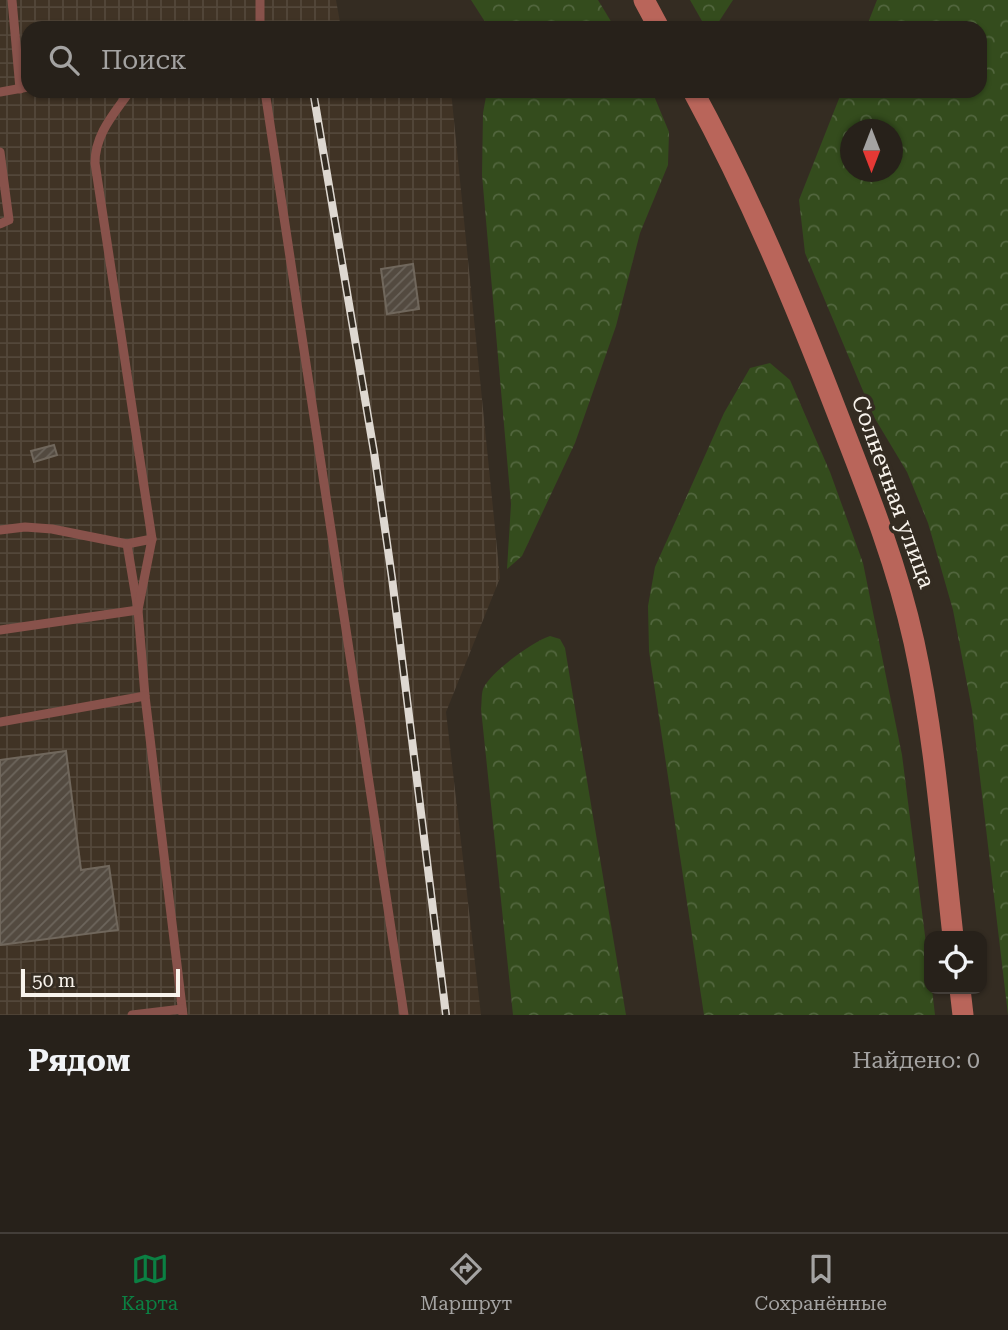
<!DOCTYPE html>
<html lang="ru">
<head>
<meta charset="utf-8">
<style>
	:root { --surface:#27211a; --page:#332e27; --text:#f1f3f6; --muted:#a4a3a2; --line:#433e39; --accent:#0b8043 }
	body { margin:0; font-family:"Roboto Serif",serif; background:var(--page); color:var(--text) }
	.controls { position:absolute; right:21px; bottom:21px; display:grid; overflow:hidden; border-radius:14px; box-shadow:0 2px 5px #0004 }
	.controls button { width:63px; height:63px; display:grid; place-items:center; padding:0; border:0; border-bottom:2px solid var(--line); background:var(--surface); color:var(--text); font:35px sans-serif }
	.compass { position:absolute; left:840px; top:119px; width:63px; height:63px; border-radius:50%; background:var(--surface); box-shadow:0 2px 5px #0004; rotate:180deg }
	.scale { position:absolute; left:21px; bottom:18px; width:159px; box-sizing:border-box; padding-left:7px; border:4px solid #f8f3ec; border-top:0; font-size:19px; line-height:24px; white-space:nowrap; color:#f8f3ec; -webkit-text-stroke:5px #342c22; paint-order:stroke }
	.list { margin:0; padding:0; list-style:none }
	h2 { display:flex; justify-content:space-between; align-items:center; height:91px; margin:0; padding:0 28px; font-size:30px }
	h2 small { font-size:23px; font-weight:400; color:var(--muted) }
	.icon { flex:none; width:38px; height:38px; fill:none; stroke:currentColor; stroke-width:2; stroke-linecap:round; stroke-linejoin:round }
	.map { position:relative; flex:none; width:1008px; height:1015px; overflow:hidden }
	.search { position:absolute; background:var(--surface); box-shadow:0 2px 5px #0004; left:21px; right:21px; top:21px; height:77px; display:flex; align-items:center; gap:18px; box-sizing:border-box; padding:0 24px; border-radius:21px; color:var(--muted); font-size:26px }
	.sheet { height:217px; background:var(--surface) }
	nav { display:flex; justify-content:space-around; align-items:center; box-sizing:border-box; height:98px; border-top:2px solid var(--line); background:var(--surface); font-size:19px; color:var(--muted) }
	nav a { display:grid; justify-items:center; gap:4px }
	nav .on { color:var(--accent) }
	.map>svg:first-child { display:block }
	.industrial { fill:url(#industrial-grid) }
	.forest { fill:url(#forest-crowns); fill-rule:evenodd }
	.building { fill:url(#building-hatch); stroke:#70675c; stroke-width:2 }
	.lines { fill:none; stroke-linecap:round; stroke-linejoin:round }
	.lane { stroke:#88524b; stroke-width:9 }
	.secondary { stroke:#b9655a; stroke-width:21 }
	.rail-casing { stroke:#ded8d1; stroke-width:8 }
	.rail { stroke:#342c22; stroke-width:5; stroke-dasharray:16; stroke-linecap:butt }
	.labels { text-anchor:middle; dominant-baseline:central; stroke-width:7; stroke-linejoin:round; paint-order:stroke }
	.street-label { font-size:23px; fill:#f8f3ec; stroke:#342c22 }
</style>
</head>
<body>
<div class="map">
<svg width="1008" height="1015" viewBox="0 0 1008 1015">
	<defs>
		<pattern id="industrial-grid" width="8" height="8" patternUnits="userSpaceOnUse" patternTransform="scale(1.75)"><rect width="8" height="8" fill="#403325"/><path d="M0 4h8M4 0v8" fill="none" stroke="#53473a"/></pattern>
		<pattern id="forest-crowns" width="20" height="18" patternUnits="userSpaceOnUse" patternTransform="scale(1.75)"><rect width="20" height="18" fill="#344c1d"/><path d="M2 6a3 3 0 1 1 6 0M12 15a3 3 0 1 1 6 0" fill="none" stroke="#52663e"/></pattern>
		<pattern id="building-hatch" width="6" height="6" patternUnits="userSpaceOnUse" patternTransform="scale(1.75)"><rect width="6" height="6" fill="#534a40"/><path d="M-1 1l2-2M0 6l6-6M5 7l2-2" fill="none" stroke="#6c655c"/></pattern>
	</defs>
	<rect width="100%" height="100%" fill="#342c22"/>
	<path class="industrial" d="M0,0H336L341,28H28V91H451L500,578L446,712L481,1015H0Z"/>
	<g class="forest">
		<path d="M471,0H598L615,28H489Z"/>
		<path d="M690,0H733L718,23L709,26L702,21Z"/>
		<path d="M877,0H1008V1015L972,710L953,610L928,523L907,472L874,417L805,253L799,200L842,91H980V28H866ZM850,130H892V172H850Z"/>
		<path d="M487,91H652L669,132L668,165L640,233L616,326L575,443L522,556L507,569L511,504L482,175L483,113Z"/>
		<path d="M770,363L790,380L830,472L863,563L902,755L929,967V989H932L935,1015H704L649,651L648,606L655,567L724,413L750,368Z"/>
		<path d="M550,636L560,639L565,648L626,1015H513L481,709C482,702 481,692 484,687C492,671 534,641 550,636Z"/>
	</g>
	<g class="building">
		<path d="M183,22L184,28H165V25Z"/>
		<path d="M413,264L419,309L387,314L381,269Z"/>
		<path d="M54,445L57,455L34,462L31,451Z"/>
		<path d="M66,751L81,870L109,866L118,930L0,945V760Z"/>
	</g>
	<g class="lines">
		<g class="lane">
			<path d="M12,0L20,89"/>
			<path d="M260,28V0"/>
			<path d="M265,91L404,1015"/>
			<path d="M0,92L28,87"/>
			<path d="M0,152L9,220L0,224"/>
			<path d="M0,530L25,527L52,529L127,544L152,539L95,163C95,134 114,114 130,91"/>
			<path d="M127,544L138,610L145,696L183,1015"/>
			<path d="M0,630L138,610L152,539"/>
			<path d="M0,722L145,696"/>
			<path d="M132,1015L182,1009"/>
		</g>
		<g class="secondary">
			<path d="M644,0L659,28"/>
			<path d="M693,91C749,194 794,301 836,410C866,487 896,561 914,642C935,738 942,838 953,936"/>
			<path d="M960,989L963,1015"/>
		</g>
		<defs>
			<g id="rail">
				<path d="M302,26V28"/>
				<path d="M313,91L374,452L392,578L446,1015"/>
			</g>
		</defs>
		<use href="#rail" class="rail-casing"/>
		<use href="#rail" class="rail"/>
	</g>
	<g class="labels">
		<g class="street-label">
			<text transform="translate(893 492) rotate(70)">Солнечная улица</text>
		</g>
	</g>
</svg>
<div class="controls">
<button><svg class="icon" aria-label="locate" viewBox="0 0 24 24"><circle cx="12" cy="12" r="6"/><path d="M12 2v4M12 18v4M2 12h4M18 12h4"/></svg></button>
</div>
<svg class="compass" viewBox="-18 -18 36 36"><path d="M0-13l5 13h-10z" fill="#e53935"/><path d="M0 13l5-13h-10z" fill="#a4a3a2"/></svg>
<div class="scale">50 m</div>
<div class="search"><svg class="icon" aria-label="search" viewBox="0 0 24 24"><circle cx="10" cy="10" r="6"/><path d="M15 15l6 6"/></svg>Поиск</div>
</div>
<section class="sheet">
<h2>Рядом<small>Найдено: 0</small></h2>
<ul class="list">
</ul>
</section>
<nav>
<a class="on"><svg class="icon" aria-label="map" viewBox="0 0 24 24"><path d="M3 6l6-2 6 2 6-2v14l-6 2-6-2-6 2zM9 4v14M15 6v14"/></svg>Карта</a>
<a><svg class="icon" aria-label="directions" viewBox="0 0 24 24"><path d="M12 3l9 9-9 9-9-9zM9 14v-3h6M13 9l2 2-2 2"/></svg>Маршрут</a>
<a><svg class="icon" aria-label="saved" viewBox="0 0 24 24"><path d="M7 4h10v16l-5-4-5 4z"/></svg>Сохранённые</a>
</nav>
</body>
</html>
